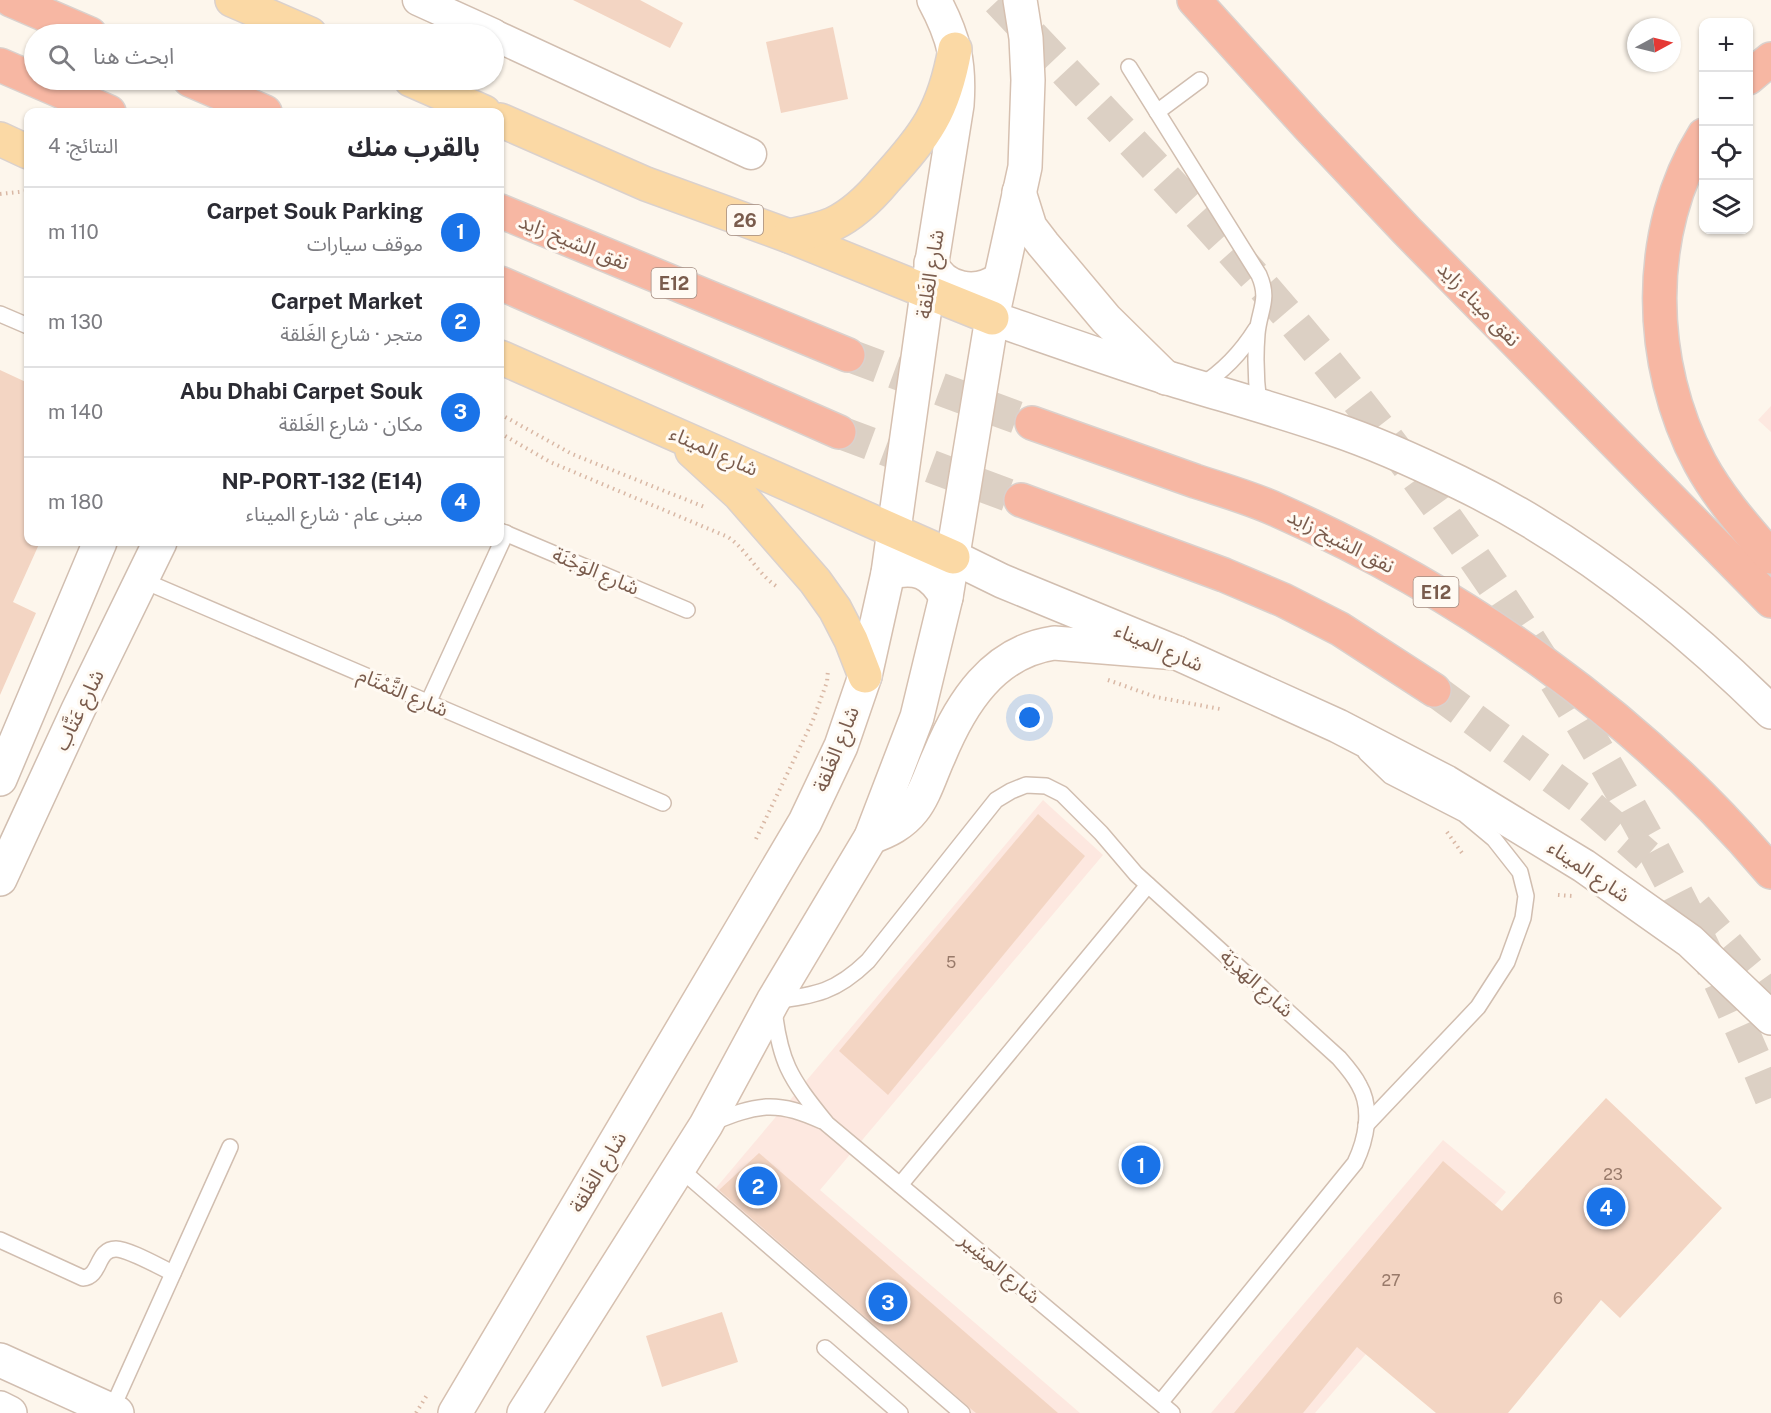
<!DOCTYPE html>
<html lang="ar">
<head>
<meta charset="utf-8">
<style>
	:root { --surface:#fff; --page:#f2f2f3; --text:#2b2b33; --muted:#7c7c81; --line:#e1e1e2; --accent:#1a73e8 }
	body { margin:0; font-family:"Public Sans","Noto Sans Arabic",sans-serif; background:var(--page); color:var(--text); direction:rtl }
	.controls { position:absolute; right:18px; top:18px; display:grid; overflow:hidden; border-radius:12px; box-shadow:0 2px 4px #0004 }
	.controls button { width:54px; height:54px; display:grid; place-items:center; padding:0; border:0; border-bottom:2px solid var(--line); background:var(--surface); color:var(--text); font:30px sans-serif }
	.compass { position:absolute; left:1627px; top:18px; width:54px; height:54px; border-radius:50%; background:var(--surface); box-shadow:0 2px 4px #0004; rotate:83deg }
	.you { position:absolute; left:1030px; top:718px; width:21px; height:21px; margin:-15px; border:4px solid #fff; border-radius:50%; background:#1a73e8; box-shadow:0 0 0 9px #1a73e833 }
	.badge { display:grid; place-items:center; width:39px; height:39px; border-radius:50%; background:var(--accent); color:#fff; font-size:20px; font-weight:700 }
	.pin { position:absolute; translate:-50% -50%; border:3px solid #fff; box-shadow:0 2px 6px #0006 }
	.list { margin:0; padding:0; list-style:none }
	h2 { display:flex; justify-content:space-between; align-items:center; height:78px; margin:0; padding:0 24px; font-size:26px }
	h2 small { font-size:20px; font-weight:400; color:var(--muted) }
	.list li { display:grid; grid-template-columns:39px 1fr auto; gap:18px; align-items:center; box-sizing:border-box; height:90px; padding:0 24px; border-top:2px solid var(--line) }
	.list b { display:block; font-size:22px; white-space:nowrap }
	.list p { margin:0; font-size:20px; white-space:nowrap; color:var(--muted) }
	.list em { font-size:20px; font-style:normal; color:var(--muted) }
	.icon { flex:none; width:33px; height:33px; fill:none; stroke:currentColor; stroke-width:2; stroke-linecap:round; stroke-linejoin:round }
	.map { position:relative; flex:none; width:1771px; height:1413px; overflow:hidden; direction:ltr }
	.search { position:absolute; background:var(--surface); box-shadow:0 2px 4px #0004; left:24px; top:24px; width:480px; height:66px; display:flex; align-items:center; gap:15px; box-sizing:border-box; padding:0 21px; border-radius:33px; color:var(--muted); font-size:22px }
	.panel { position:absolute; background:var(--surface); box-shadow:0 2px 4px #0004; left:24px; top:108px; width:480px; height:438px; border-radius:12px; direction:rtl }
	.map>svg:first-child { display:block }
	.commercial { fill:#fde8e0 }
	.building { fill:#f3d5c3 }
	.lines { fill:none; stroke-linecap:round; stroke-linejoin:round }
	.motorway-tunnel { stroke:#dcd0c4; stroke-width:33; stroke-dasharray:33 16; stroke-linecap:butt }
	.service-casing { stroke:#d1beb0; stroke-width:18 }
	.minor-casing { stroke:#d1beb0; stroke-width:33 }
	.tertiary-casing { stroke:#d1beb0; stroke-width:36 }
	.secondary-casing { stroke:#d6c0b0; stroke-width:36 }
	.primary-casing { stroke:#dad1cd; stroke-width:36 }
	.motorway-casing { stroke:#dad1cd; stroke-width:36 }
	.path { stroke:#d9b8a5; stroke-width:4; stroke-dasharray:1.5 4.5; stroke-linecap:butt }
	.service { stroke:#fff; stroke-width:15 }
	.minor { stroke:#fff; stroke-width:30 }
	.tertiary { stroke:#fff; stroke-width:33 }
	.secondary { stroke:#fff; stroke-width:33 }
	.primary { stroke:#fbd9a5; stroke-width:33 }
	.motorway { stroke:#f7b7a3; stroke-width:33 }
	.labels { text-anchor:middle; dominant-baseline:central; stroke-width:6; stroke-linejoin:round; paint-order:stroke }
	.number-label { font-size:16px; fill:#987a6a }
	.shield { fill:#fffaf3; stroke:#a28b7f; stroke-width:1.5 }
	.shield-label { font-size:18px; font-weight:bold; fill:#7a5c4d }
	.street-label { font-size:20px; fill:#7a5c4d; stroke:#fffaf3 }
</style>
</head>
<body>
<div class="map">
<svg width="1771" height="1413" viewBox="0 0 1771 1413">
	<rect width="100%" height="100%" fill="#fdf6ec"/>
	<g class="commercial">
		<path d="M1771,406V432L1758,420Z"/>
		<path d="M1043,800L1103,855L820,1190L1080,1413H964L710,1195Z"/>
		<path d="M1443,1140L1506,1192L1315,1413H1211Z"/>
	</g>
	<g class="building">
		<path d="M573,0H640L683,23L670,48Z"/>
		<path d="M833,27L848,99L781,113L766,42Z"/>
		<path d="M0,370L28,383V542H40L13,602L36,613L0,695Z"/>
		<path d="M1038,814L1085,856L888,1095L839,1051Z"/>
		<path d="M1606,1098L1722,1208L1620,1318L1601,1300L1508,1413H1436L1357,1347L1303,1413H1234L1443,1161L1502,1211Z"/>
		<path d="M759,1153L1058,1413H976L971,1409L719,1190Z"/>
		<path d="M722,1312L738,1362L662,1387L646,1336Z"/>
	</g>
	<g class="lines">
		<g class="motorway-tunnel">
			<path d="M998,0C1125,135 1255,268 1369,415C1532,624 1670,853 1771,1098"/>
			<path d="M848,355L1032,423"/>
			<path d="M839,432L1021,500"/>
			<path d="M1434,690L1582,799L1647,856"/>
			<path d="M1696,907L1756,979L1771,1000"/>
		</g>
		<defs>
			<g id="service">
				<path d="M1129,67L1259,275C1270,300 1259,310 1257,334C1255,358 1256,382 1259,405"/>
				<path d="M1157,112L1200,80"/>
				<path d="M0,314L28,326"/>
				<path d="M1200,386C1224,371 1241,353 1256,329"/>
				<path d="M500,531L687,610"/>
				<path d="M142,580L663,803"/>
				<path d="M428,703L506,533"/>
				<path d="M711,1123C756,1105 776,1099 822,1121"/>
				<path d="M1366,1125L1478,1007L1507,962L1523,918L1526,896L1520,872L1494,839L1464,814L1390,776L1366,753"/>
				<path d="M679,1168L962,1413"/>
				<path d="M900,1185L1148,885"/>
				<path d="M0,1240L83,1278C101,1277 96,1249 116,1249C128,1249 160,1267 173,1273"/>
				<path d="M825,1348L900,1413"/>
				<path d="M1160,1403L1355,1163C1366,1140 1373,1109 1359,1085C1354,1075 1346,1066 1339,1058L1136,874L1101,833L1062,794L1046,786L1026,785L1011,791L996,800L868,961C836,992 817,995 773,1001C779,1062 789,1077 827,1124L1172,1413"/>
				<path d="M111,1411L230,1147"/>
			</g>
			<g id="minor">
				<path d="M418,0L493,34"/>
				<path d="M494,35L751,154"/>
			</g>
			<g id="tertiary">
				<path d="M992,318C1050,338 1109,359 1168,378C1223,395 1278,410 1333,429C1375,443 1417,462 1458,482C1575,538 1679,621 1771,712"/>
				<path d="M953,557L1002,581L1177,653L1338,726L1446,782L1584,866L1690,941L1771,1018"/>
				<path d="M0,779L100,542"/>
				<path d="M0,879L78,710L160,542"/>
				<path d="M0,1360L117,1413"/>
				<path d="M0,1408L10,1413"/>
			</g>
			<g id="secondary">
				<path d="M1019,192L1030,227L1043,244L1106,319L1166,378"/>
				<path d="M931,263C943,291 977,296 1000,279"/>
				<path d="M888,573C916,565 932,572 946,597"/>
				<path d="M871,837C888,831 902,824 913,810C925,795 931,773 939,756C961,703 993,652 1054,643L1177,653"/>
				<path d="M455,1413L805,822L841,746L865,676L888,573L927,293L957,105C960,63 954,37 934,0"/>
				<path d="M524,1413L706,1125L773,1001L871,837L917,717L946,597L992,318L1025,167L1028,80L1026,38L1020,0"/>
			</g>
			<g id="primary">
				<path d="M232,0L310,34"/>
				<path d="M411,80L484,112"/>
				<path d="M500,120L646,184L789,236L992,318"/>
				<path d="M0,139L28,152"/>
				<path d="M789,236C803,233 819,230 833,224C854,214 870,198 885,180C926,135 944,111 955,49"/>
				<path d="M500,357L953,557"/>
				<path d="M692,451L739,494L815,581L835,609L851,640L865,676"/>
			</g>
			<g id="motorway">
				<path d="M11,0L90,34"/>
				<path d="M1194,0L1310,128L1407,231L1771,601"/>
				<path d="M0,65L109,112"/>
				<path d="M1748,78L1771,59"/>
				<path d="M190,80L265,112"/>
				<path d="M1704,135C1644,231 1647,364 1700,463C1719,498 1745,527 1771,557"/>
				<path d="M500,211L848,355"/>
				<path d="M500,283L839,432"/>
				<path d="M1032,423C1087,443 1141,462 1195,481C1222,490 1251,498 1277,510C1464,593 1638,715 1771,872"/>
				<path d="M1021,500L1224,575L1283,600L1340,629L1434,690"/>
			</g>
		</defs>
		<use href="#service" class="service-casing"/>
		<use href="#minor" class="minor-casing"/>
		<use href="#tertiary" class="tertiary-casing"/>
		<use href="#secondary" class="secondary-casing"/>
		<use href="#primary" class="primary-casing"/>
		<use href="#motorway" class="motorway-casing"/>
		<g class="path">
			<path d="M0,194L28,191"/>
			<path d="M500,414L572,454L707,508"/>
			<path d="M500,433L550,462L728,537C747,550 757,573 776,586"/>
			<path d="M1108,680L1156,697L1220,709"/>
			<path d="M1447,832L1462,853"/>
			<path d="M756,839L813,720L827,682L828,670"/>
			<path d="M1558,895L1572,896"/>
			<path d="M416,1413L427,1395"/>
		</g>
		<use href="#service" class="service"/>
		<use href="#minor" class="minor"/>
		<use href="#tertiary" class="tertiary"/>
		<use href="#secondary" class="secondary"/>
		<use href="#primary" class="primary"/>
		<use href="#motorway" class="motorway"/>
	</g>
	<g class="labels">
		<g class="number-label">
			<text x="951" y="962">5</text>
			<text x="1613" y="1174">23</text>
			<text x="1391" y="1280">27</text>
			<text x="1558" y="1298">6</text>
		</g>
		<g class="shield">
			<rect x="727" y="205" width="36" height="30" rx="4.5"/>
			<rect x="651.5" y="268" width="45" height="30" rx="4.5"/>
			<rect x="1413.5" y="577" width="45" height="30" rx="4.5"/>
		</g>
		<g class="shield-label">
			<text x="745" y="220">26</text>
			<text x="674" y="283">E12</text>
			<text x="1436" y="592">E12</text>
		</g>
		<g class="street-label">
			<text transform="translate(574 242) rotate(22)">نفق الشيخ زايد</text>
			<text transform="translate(930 274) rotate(-81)">شارع الغَلقة</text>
			<text transform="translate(1479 304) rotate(46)">نفق ميناء زايد</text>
			<text transform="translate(714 451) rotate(24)">شارع الميناء</text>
			<text transform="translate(1341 541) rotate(27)">نفق الشيخ زايد</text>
			<text transform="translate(596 571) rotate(23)">شارع الوَجْنَة</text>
			<text transform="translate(1159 647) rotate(23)">شارع الميناء</text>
			<text transform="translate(403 692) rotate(23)">شارع التَّمْتَام</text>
			<text transform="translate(79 710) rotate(-64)">شارع عَتَّاب</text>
			<text transform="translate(836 749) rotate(-68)">شارع الغَلقة</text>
			<text transform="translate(1589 871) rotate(34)">شارع الميناء</text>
			<text transform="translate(1257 983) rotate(42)">شارع الهَدِيَة</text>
			<text transform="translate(598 1172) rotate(-59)">شارع الغَلقة</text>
			<text transform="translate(1000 1268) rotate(40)">شارع المِشِير</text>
		</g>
	</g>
</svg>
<div class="controls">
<button>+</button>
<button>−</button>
<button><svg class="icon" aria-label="locate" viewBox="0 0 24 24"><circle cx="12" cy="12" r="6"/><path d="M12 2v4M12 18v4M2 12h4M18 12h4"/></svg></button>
<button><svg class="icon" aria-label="layers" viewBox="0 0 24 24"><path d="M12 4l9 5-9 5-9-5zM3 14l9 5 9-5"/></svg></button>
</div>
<svg class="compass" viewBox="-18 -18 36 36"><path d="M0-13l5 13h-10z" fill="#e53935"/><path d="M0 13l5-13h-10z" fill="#7c7c81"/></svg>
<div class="you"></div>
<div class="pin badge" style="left:1141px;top:1165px">1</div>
<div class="pin badge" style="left:758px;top:1186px">2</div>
<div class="pin badge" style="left:888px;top:1302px">3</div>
<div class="pin badge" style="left:1606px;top:1207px">4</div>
<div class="search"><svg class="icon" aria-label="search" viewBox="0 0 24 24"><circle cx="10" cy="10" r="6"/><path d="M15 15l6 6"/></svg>ابحث هنا</div>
<section class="panel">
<h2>بالقرب منك<small>النتائج: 4</small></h2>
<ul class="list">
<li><span class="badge">1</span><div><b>Carpet Souk Parking</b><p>موقف سيارات</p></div><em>110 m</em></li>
<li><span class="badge">2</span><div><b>Carpet Market</b><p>متجر · شارع الغَلقة</p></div><em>130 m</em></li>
<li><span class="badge">3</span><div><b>Abu Dhabi Carpet Souk</b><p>مكان · شارع الغَلقة</p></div><em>140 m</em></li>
<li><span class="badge">4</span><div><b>NP-PORT-132 (E14)</b><p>مبنى عام · شارع الميناء</p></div><em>180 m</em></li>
</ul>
</section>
</div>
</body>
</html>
